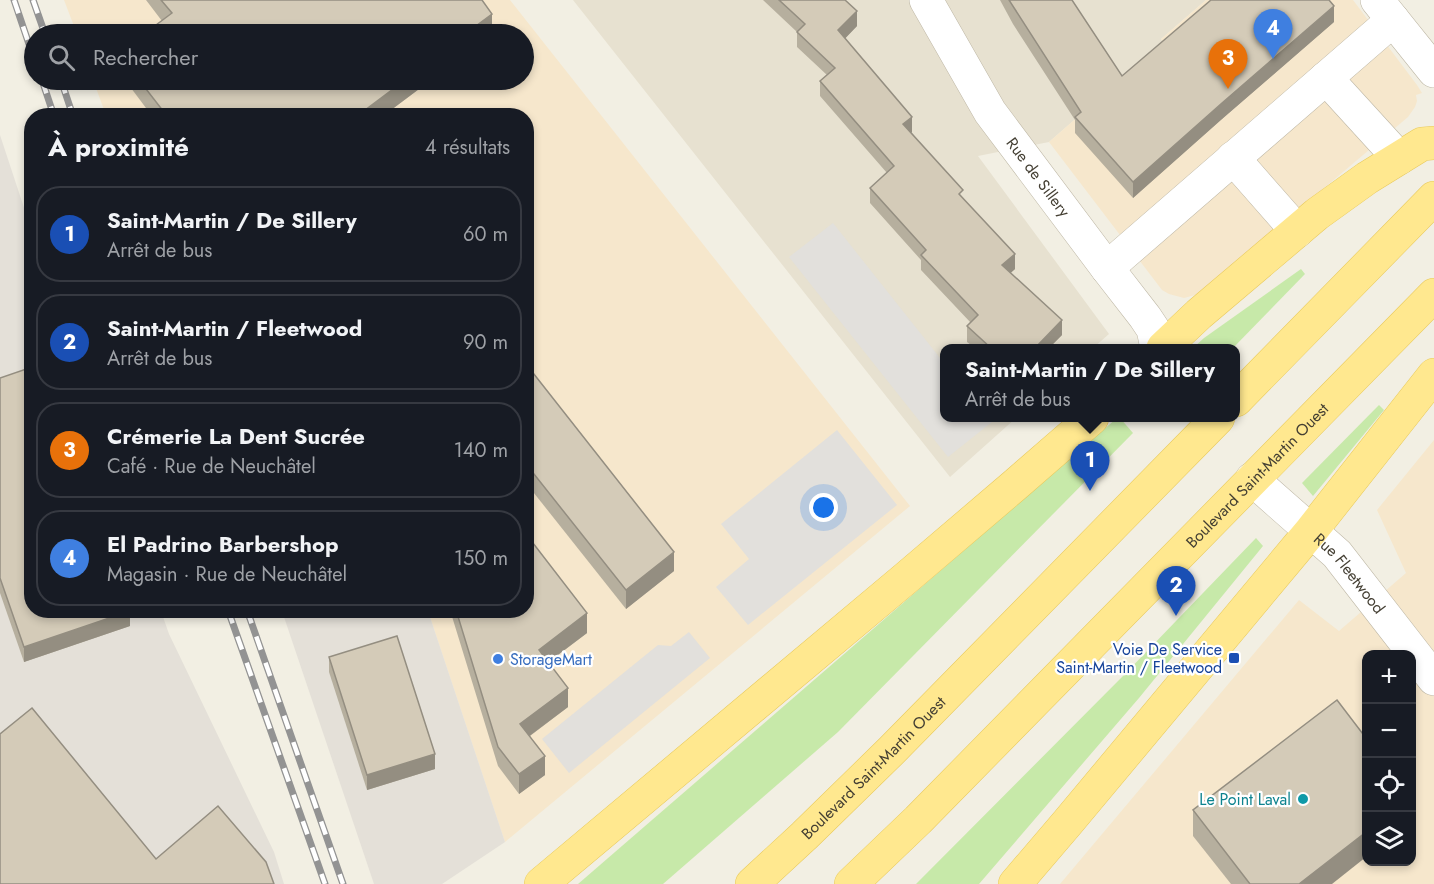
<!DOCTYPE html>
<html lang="fr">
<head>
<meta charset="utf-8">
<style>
	:root { --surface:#171b24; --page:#20242c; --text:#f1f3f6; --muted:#9ea1a6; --line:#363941; --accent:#ff440d }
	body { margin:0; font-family:Jost,sans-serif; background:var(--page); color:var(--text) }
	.controls { position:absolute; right:18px; bottom:18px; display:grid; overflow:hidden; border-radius:12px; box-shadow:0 3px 9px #0003 }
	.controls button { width:54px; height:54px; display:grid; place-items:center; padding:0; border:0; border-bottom:2px solid var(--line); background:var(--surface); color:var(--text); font:30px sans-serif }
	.you { position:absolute; left:824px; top:508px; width:21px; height:21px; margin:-15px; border:4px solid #fff; border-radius:50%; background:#1a73e8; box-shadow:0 0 0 9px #1a73e833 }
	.badge { display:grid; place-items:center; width:39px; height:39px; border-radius:50%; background:var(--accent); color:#fff; font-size:20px; font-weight:700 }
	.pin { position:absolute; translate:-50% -50px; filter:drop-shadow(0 2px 3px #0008) }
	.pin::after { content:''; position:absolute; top:32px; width:21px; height:18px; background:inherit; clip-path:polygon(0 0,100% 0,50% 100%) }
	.popup { position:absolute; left:940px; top:344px; width:300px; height:78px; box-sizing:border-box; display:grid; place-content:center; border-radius:12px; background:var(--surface); filter:drop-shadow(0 2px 4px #0005); font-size:20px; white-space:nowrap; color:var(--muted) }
	.popup b { font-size:22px; color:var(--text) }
	.popup::after { content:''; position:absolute; left:50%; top:100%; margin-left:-12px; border:12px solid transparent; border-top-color:var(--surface) }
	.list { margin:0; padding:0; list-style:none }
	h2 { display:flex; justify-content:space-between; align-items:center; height:78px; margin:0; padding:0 24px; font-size:26px }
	h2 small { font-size:20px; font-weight:400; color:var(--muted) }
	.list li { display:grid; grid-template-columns:39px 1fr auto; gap:18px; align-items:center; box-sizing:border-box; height:96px; margin:0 12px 12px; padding:0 12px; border:2px solid var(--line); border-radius:24px }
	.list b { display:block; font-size:22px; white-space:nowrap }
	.list p { margin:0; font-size:20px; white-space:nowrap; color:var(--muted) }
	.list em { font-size:20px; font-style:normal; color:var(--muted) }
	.icon { flex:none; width:33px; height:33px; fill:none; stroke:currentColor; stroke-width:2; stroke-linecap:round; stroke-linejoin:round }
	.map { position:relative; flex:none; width:1434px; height:884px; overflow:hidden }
	.search { position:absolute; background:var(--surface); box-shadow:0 3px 9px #0003; left:24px; top:24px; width:510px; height:66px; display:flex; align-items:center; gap:15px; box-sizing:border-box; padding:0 21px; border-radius:33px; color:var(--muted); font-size:22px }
	.panel { position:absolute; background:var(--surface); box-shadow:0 3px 9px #0003; left:24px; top:108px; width:510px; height:510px; border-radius:24px }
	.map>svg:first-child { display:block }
	.residential { fill:#e7e1d0 }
	.commercial { fill:#f6e7cc; fill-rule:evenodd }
	.industrial { fill:#e4e0d8 }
	.green { fill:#c7e9a9 }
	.parking { fill:#e2e0dc }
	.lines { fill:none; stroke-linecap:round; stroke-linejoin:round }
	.minor-casing { stroke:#beb7a5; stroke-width:34 }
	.major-casing { stroke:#e8c95b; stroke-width:34 }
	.minor { stroke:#fff; stroke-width:33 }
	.major { stroke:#ffe88f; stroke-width:33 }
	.rail-casing { stroke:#939393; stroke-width:7 }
	.rail { stroke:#fff; stroke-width:4.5; stroke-dasharray:14; stroke-linecap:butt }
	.wall { fill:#b6af9e }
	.shaded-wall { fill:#948e81 }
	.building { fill:#d4cbb8; stroke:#948e81; stroke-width:1.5 }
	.transit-dot { fill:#1a4fb4; stroke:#fff; stroke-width:2 }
	.shop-dot { fill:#3f7fe0; stroke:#fff; stroke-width:2 }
	.culture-dot { fill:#0f9aa8; stroke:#fff; stroke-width:2 }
	.labels { text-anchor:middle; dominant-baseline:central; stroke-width:4.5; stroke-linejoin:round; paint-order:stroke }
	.street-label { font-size:16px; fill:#443f33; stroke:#fff }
	.transit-label { font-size:16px; fill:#164399; stroke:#fff; text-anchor:end }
	.shop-label { font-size:16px; fill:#366cbe; stroke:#fff; text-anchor:start }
	.culture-label { font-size:16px; fill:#0d838f; stroke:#fff; text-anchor:end }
</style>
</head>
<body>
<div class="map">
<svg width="1434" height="884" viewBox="0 0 1434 884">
	<rect width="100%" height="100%" fill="#f2efe3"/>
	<path class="residential" d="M573,0H1206L1161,39L1164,42L1049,142L978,156L1109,334L1093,348H944V418H1016L950,477Z"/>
	<g class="commercial">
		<path d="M64,0H510L910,506L505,842L428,611L526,610V116L106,115L93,80H524V34H77Z"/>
		<path d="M1206,0H1353L1417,85L1422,93L1416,95L1417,101L1415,107L1408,117L1199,294L1184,298L1169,294L1162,290L1049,142L1163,42L1161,39Z"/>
		<path d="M1434,440V884H1060L1299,600L1339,631L1406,573L1377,510ZM1366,654H1412V862H1366Z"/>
	</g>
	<g class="industrial">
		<path d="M0,135L31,229L32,610L161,611L169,634L274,852L284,884H0Z"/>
		<path d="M282,611H428L505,842L442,884H374Z"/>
	</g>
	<g class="green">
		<path d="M1301,269L1305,274L1233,348H1193L1204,338Z"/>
		<path d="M1379,405L1384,410L1313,496L1302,483Z"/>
		<path d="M1117,418H1120L1133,433L838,732L663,884H578Z"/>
		<path d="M1256,538L1263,546L1139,698L979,884H916L1123,676Z"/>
	</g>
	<g class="parking">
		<path d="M833,223L944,363V418H988L992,422L948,457L789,257Z"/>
		<path d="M837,430L897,505L748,625L716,587L749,559L721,524Z"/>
		<path d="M689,632L710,658L569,773L542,739L658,645L671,646Z"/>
	</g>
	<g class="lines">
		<defs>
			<g id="minor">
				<path id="s1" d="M926,0L990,112L1107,268L1145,317L1153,329L1157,348"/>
				<path d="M1377,0L1434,71"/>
				<path d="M1326,78L1399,158"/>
				<path d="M1233,158L1297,231"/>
				<path d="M1107,268L1393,20"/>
				<path id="s2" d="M1252,479L1337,554L1434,679"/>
			</g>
			<g id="major">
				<path d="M1163,348L1199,314L1317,214L1367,178L1422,144L1434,143"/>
				<path d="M1236,400L1434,198"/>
				<path d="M541,884L906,578L1015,485L1092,418"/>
				<path id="s3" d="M752,884L804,836L892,750L1218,418"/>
				<path id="s4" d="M851,884L918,820L1434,295"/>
				<path d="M1015,884L1068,822L1311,531L1434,375"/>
			</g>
		</defs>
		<use href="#minor" class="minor-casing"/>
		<use href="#major" class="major-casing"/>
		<use href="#minor" class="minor"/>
		<use href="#major" class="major"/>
		<defs>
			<g id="rail">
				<path d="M14,0L34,59"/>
				<path d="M33,0L45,34"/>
				<path d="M42,80L54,116"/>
				<path d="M61,80L73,116"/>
				<path d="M228,610L325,884"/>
				<path d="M247,610L343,884"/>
			</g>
		</defs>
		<use href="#rail" class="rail-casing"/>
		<use href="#rail" class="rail"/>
	</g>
	<g class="wall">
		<path d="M146,0H482L492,33L491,34H144L162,21Z"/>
		<path d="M763,0H845L857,26L845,38L912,132H911L963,198L1015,269L1010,273L1062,335L1049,348H975L967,342V326L971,323L921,270V260L870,203V188L887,173L820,96V81L827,75L797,47V32Z"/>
		<path d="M1000,0H1072L1122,76L1334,22L1222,119L1133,198L1075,133V120L1013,24Z"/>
		<path d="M125,80H431L383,116H152Z"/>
		<path d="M526,364L674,571L626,609L526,483Z"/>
		<path d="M0,378L130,626L24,662L0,593Z"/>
		<path d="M450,610H526L587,633L549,662L568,707L530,736L545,775L519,794L498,766Z"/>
		<path d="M329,657L435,769L367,790L329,672Z"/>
		<path d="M1193,810L1332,884H1231L1193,836Z"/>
	</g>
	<g class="shaded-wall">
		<path d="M1334,6V22L1222,119L1133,198V182L1222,103Z"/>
		<path d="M857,11V26L838,46V30Z"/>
		<path d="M492,14V33L491,34H465Z"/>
		<path d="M405,80H431L383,116H357Z"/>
		<path d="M912,117V132L903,139V124Z"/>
		<path d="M1015,254V269L1002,281V265Z"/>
		<path d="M1062,320V335L1049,348H1035Z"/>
		<path d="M674,552V571L626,609V590Z"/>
		<path d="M130,611V626L24,662V647Z"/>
		<path d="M587,613V633L539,669V650Z"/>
		<path d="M568,688V707L520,743V724Z"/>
		<path d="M435,754V769L367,790V775Z"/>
		<path d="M545,756V775L519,794V774Z"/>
		<path d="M1366,832V857L1332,884H1299Z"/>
	</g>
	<g class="building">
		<path d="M161,0H482L492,14L465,34H144L172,13Z"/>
		<path d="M779,0H845L857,11L838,30L912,117L903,124L963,190L959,194L1015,254L1002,265L1062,320L1035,348H991L967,326L978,315L921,255L926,250L870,188L894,166L820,81L835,68L797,32L805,24Z"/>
		<path d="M1009,0H1072L1122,76L1211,0H1329L1334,6L1222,103L1133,182L1075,117L1081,112Z"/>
		<path d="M139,80H405L357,116H167Z"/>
		<path d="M526,364L674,552L626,590L526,464Z"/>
		<path d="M32,367V610L130,611L24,647L0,578V378Z"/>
		<path d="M526,534L587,613L539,650L568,688L520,724L545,756L519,774L498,747L456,610H526Z"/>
		<path d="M397,636L435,754L367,775L329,657Z"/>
		<path d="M1337,700L1366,738V832L1299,884H1250L1193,810Z"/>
		<path d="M32,708L156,859L218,806L266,862L274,884H0V734Z"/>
	</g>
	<rect class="transit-dot" x="1228" y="652" width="12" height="12" rx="3"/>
	<circle class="shop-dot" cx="498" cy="659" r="6"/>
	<circle class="culture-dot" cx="1303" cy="799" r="6"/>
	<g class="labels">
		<g class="street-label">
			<text stroke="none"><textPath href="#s1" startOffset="210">Rue de Sillery</textPath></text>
			<text stroke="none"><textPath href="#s4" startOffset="576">Boulevard Saint-Martin Ouest</textPath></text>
			<text stroke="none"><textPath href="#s2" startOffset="136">Rue Fleetwood</textPath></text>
			<text stroke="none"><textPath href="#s3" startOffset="168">Boulevard Saint-Martin Ouest</textPath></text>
		</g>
		<g class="transit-label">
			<text x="1222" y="649">Voie De Service<tspan x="1222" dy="18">Saint-Martin / Fleetwood</tspan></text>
		</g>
		<g class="shop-label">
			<text x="510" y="659">StorageMart</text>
		</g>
		<g class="culture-label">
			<text x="1291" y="799">Le Point Laval</text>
		</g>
	</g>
</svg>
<div class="controls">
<button>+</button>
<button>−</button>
<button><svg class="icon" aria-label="locate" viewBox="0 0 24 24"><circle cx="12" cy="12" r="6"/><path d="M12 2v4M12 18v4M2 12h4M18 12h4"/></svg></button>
<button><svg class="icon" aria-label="layers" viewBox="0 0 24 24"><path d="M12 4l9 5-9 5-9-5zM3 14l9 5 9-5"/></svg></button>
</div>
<div class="you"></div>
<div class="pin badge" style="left:1090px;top:491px;background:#1a4fb4">1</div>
<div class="popup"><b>Saint-Martin / De Sillery</b>Arrêt de bus</div>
<div class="pin badge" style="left:1176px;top:616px;background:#1a4fb4">2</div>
<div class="pin badge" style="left:1228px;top:89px;background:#e8710a">3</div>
<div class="pin badge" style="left:1273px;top:59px;background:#3f7fe0">4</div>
<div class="search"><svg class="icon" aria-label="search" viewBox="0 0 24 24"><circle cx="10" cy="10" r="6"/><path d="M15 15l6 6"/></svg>Rechercher</div>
<section class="panel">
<h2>À proximité<small>4 résultats</small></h2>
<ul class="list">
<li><span class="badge" style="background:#1a4fb4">1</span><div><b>Saint-Martin / De Sillery</b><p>Arrêt de bus</p></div><em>60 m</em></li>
<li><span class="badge" style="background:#1a4fb4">2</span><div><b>Saint-Martin / Fleetwood</b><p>Arrêt de bus</p></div><em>90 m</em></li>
<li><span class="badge" style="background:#e8710a">3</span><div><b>Crémerie La Dent Sucrée</b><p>Café · Rue de Neuchâtel</p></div><em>140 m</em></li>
<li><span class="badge" style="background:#3f7fe0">4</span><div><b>El Padrino Barbershop</b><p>Magasin · Rue de Neuchâtel</p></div><em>150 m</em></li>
</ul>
</section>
</div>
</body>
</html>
